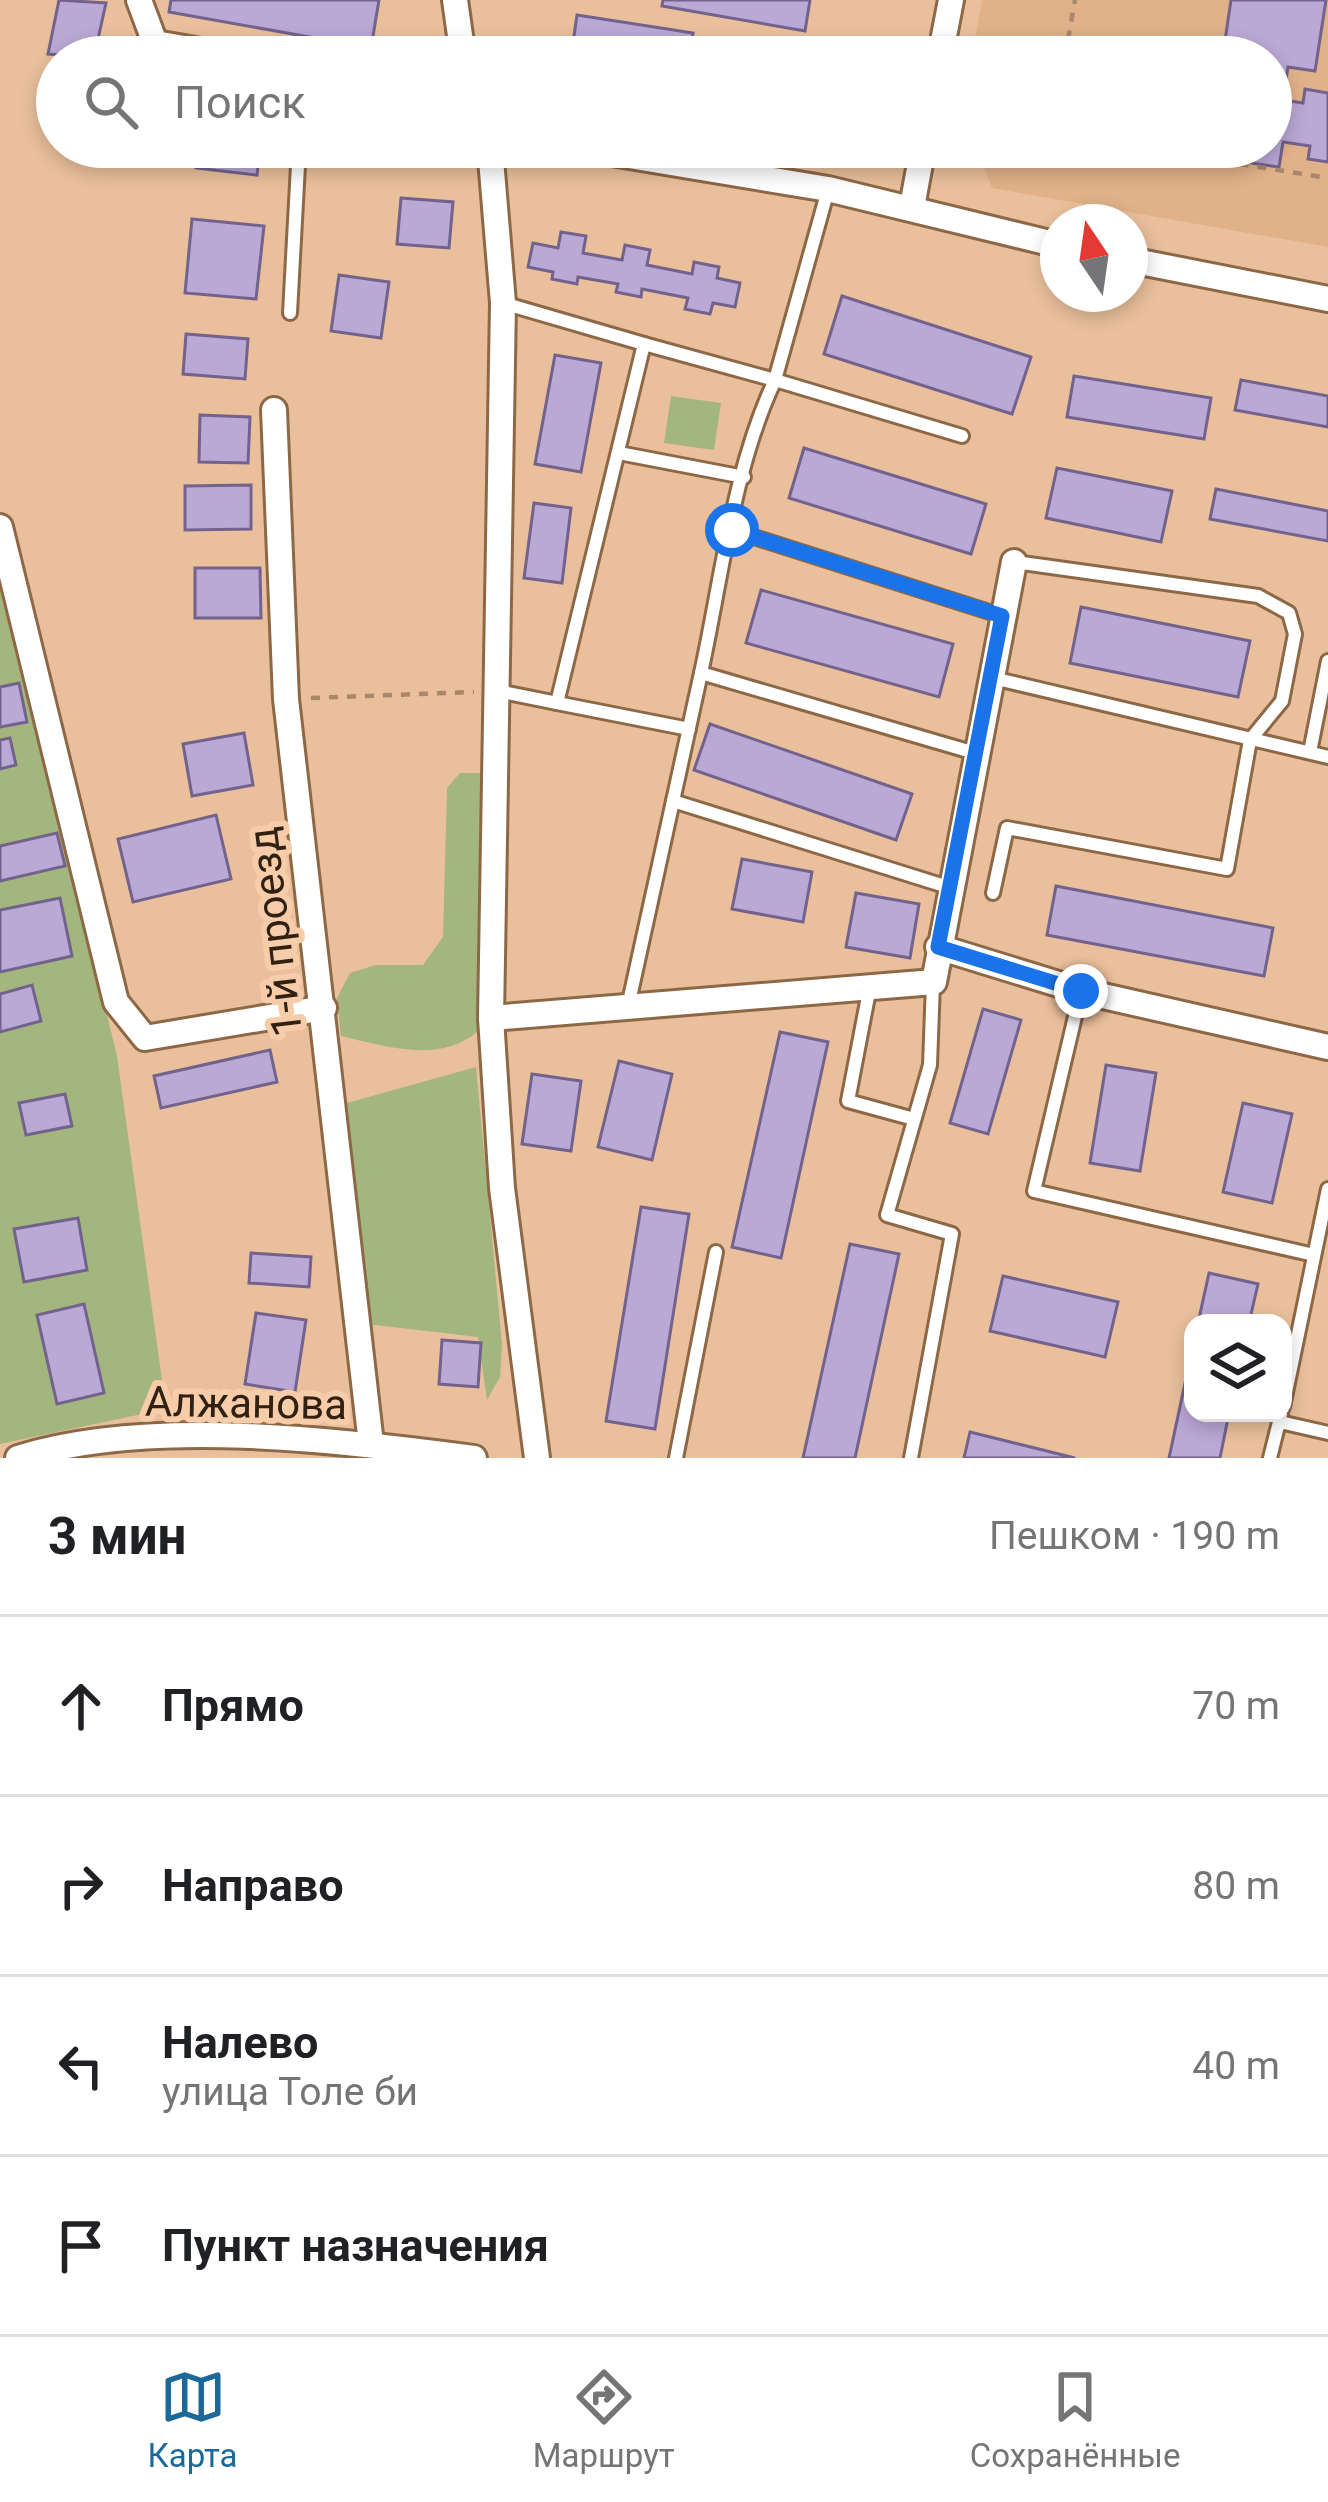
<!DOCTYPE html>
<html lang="ru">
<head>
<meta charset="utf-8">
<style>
	:root { --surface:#fff; --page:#f6f6f6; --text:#202124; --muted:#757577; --line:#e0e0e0; --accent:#1b689b }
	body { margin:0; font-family:Roboto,sans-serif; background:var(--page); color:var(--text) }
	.controls { position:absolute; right:36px; bottom:36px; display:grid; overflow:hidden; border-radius:24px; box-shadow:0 6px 18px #0003 }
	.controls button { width:108px; height:108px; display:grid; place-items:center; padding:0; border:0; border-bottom:3px solid var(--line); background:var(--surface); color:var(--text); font:60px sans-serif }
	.compass { position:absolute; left:1040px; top:204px; width:108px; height:108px; border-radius:50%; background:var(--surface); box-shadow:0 6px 18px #0003; rotate:347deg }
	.stop { position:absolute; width:36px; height:36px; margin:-27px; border:9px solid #1a73e8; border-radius:50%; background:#fff }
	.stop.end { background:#1a73e8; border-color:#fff; box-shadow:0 3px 12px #0008 }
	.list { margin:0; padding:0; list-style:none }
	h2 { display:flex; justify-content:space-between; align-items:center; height:156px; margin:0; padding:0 48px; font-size:51px }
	h2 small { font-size:39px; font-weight:400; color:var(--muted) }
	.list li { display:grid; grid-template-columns:78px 1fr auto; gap:36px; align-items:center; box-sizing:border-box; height:180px; padding:0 48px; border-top:3px solid var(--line) }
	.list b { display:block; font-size:45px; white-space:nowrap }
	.list p { margin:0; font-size:39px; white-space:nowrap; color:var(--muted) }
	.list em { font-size:39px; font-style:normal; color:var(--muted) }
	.icon { flex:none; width:66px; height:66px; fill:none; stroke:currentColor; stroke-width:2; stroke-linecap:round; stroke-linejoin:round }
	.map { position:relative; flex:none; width:1328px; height:1458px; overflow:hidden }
	.search { position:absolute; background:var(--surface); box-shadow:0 6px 18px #0003; left:36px; right:36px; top:36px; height:132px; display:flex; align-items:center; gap:30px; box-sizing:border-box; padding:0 42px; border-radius:66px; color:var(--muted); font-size:45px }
	.sheet { height:876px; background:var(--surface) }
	nav { display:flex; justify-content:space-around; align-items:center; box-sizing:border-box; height:168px; border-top:3px solid var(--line); background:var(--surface); font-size:33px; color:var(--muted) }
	nav a { display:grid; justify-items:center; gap:6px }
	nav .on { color:var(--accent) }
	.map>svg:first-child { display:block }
	.built { fill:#e1b289 }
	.green { fill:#a3b67d }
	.building { fill:#baa8d6; stroke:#73628c; stroke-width:3 }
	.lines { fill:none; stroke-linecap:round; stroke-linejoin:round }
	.lane-casing { stroke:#8d6846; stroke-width:18 }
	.street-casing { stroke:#8d6846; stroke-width:30 }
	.path { stroke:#a8876b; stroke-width:4.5; stroke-dasharray:9 9; stroke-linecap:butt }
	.lane { stroke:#fff; stroke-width:12 }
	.street { stroke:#fff; stroke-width:24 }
	.route { stroke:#1a73e8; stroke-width:15 }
	.labels { text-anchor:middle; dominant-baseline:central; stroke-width:12; stroke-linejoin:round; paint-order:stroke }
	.street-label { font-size:42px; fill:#312113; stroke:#f7cda9 }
</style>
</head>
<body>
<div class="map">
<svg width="1328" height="1458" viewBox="0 0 1328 1458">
	<rect width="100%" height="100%" fill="#eac09c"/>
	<path class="built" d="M982,0H1328V247L992,188L976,147H1271V57H972Z"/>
	<g class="green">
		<path d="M671,396L721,403L714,450L664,443Z"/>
		<path d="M0,574L117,1056L166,1409L0,1444Z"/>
		<path d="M460,773H486L477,1032C439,1064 385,1046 341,1036L337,998L350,973L376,965H423L443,937L447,788Z"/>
		<path d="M476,1067L502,1344L500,1377L487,1400L478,1337L366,1324L347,1103Z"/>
	</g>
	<g class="building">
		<path d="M59,0L106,3L94,57L48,54Z"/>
		<path d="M171,0H379L371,48L169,12Z"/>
		<path d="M663,0H810L805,31L662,6Z"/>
		<path d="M1231,0H1326L1315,71L1288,67L1283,100L1303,103L1305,89L1328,93V162L1308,159L1310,146L1283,142L1279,167L1217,158L1219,147H1271V57L1223,54Z"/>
		<path d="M577,15L693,33L689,57H571Z"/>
		<path d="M198,147H260L257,175L196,168Z"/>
		<path d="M401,198L453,202L449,248L397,244Z"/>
		<path d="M192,219L264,226L256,299L185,293Z"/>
		<path d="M561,232L586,236L583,253L622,260L625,245L650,250L647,265L692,274L694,262L719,267L717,278L740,283L735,307L713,303L710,314L685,309L688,298L642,289L641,297L616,292L618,284L578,277L577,284L552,279L553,272L528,267L533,243L558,248Z"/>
		<path d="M339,275L389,282L381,338L331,331Z"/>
		<path d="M842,296L1031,357L1012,414L824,354Z"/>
		<path d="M186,334L248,339L245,379L183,374Z"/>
		<path d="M555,355L601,363L581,472L535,464Z"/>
		<path d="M1074,376L1211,398L1204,439L1067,417Z"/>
		<path d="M1241,380L1328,396V427L1235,410Z"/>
		<path d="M200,415L250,417L248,463L199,462Z"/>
		<path d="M804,448L986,504L971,554L789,498Z"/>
		<path d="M1057,468L1172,491L1161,542L1046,518Z"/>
		<path d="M251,485V529L185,530V486Z"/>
		<path d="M1216,489L1328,511V541L1210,519Z"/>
		<path d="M534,503L571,508L562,583L524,578Z"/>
		<path d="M195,568H260L261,618H195Z"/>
		<path d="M761,590L953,644L939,697L746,643Z"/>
		<path d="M1081,607L1250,641L1238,697L1070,663Z"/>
		<path d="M19,683L27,722L0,727V687Z"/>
		<path d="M710,724L912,794L896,840L694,770Z"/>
		<path d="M244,733L253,785L192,796L183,744Z"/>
		<path d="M10,738L16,765L0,769V740Z"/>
		<path d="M216,815L231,879L133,902L118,839Z"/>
		<path d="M57,833L65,866L0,881V846Z"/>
		<path d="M742,859L812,872L803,922L732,909Z"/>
		<path d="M1056,886L1273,928L1264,976L1047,935Z"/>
		<path d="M856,893L919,904L910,958L846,947Z"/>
		<path d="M60,898L72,956L0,972V910Z"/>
		<path d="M32,985L41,1021L0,1032V994Z"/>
		<path d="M983,1009L1021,1020L988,1134L950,1123Z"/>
		<path d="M780,1032L828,1042L781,1258L732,1247Z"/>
		<path d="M270,1050L277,1082L161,1108L154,1076Z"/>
		<path d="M619,1061L672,1074L652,1160L598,1147Z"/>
		<path d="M1106,1065L1156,1073L1140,1171L1090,1163Z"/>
		<path d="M532,1074L581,1081L571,1151L522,1144Z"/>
		<path d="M65,1094L72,1126L26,1135L19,1103Z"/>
		<path d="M1243,1103L1292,1114L1272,1203L1223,1192Z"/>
		<path d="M641,1207L689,1214L655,1429L606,1421Z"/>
		<path d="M78,1218L87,1270L24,1282L14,1229Z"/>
		<path d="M850,1244L899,1254L855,1458H803Z"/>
		<path d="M251,1253L311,1257L309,1287L249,1283Z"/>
		<path d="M1209,1273L1258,1284L1249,1323H1198Z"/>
		<path d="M1003,1276L1118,1302L1105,1357L990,1331Z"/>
		<path d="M84,1304L104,1393L57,1404L37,1315Z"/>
		<path d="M256,1313L306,1320L295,1392L245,1384Z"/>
		<path d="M442,1340L481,1343L478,1387L439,1384Z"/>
		<path d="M1193,1346V1413H1229L1220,1458H1169Z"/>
		<path d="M970,1432L1075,1458H964Z"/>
	</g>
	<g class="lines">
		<defs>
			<g id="lane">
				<path d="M503,303L644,344"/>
				<path d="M290,313L299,147"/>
				<path d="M962,436L775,380C733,469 722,577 701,673L975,753"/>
				<path d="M619,453L744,477"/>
				<path d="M732,530L1002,616"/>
				<path d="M993,678L1328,757"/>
				<path d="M498,691L557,703L644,344L775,380L828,190"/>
				<path d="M557,703L689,729"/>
				<path d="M1310,752L1328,661"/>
				<path d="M673,801L951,888"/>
				<path d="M993,893L1007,828L1227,869L1250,740L1282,701L1295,634L1289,613L1258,596L1015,562"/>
				<path d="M870,986L848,1101L914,1119"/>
				<path d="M1081,991L1034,1191L1314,1255"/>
				<path d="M629,1002L701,673"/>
				<path d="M1283,1407L1328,1189"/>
				<path d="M1280,1422L1328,1433"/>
				<path d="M676,1458L716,1252"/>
				<path d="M911,1458L952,1234L887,1215L930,1065L933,983"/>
				<path d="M1270,1458L1281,1414"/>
			</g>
			<g id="street">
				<path d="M139,0L155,43L236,57"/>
				<path d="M455,0L463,57"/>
				<path d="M940,57L951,0"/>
				<path d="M490,147L503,303L491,1018L502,1188L537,1458"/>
				<path d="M575,147L828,189L1058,245"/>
				<path d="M912,207L923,147"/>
				<path d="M1130,260L1328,299"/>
				<path d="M274,410L286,699L371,1444"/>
				<path d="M0,527L116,1002L145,1038L324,1008"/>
				<path d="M938,947L1081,991L1328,1047"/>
				<path d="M491,1018L934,982L1014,562"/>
				<path d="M18,1458C148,1417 339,1440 474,1458"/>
			</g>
		</defs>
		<use href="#lane" class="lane-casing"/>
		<use href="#street" class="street-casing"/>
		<g class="path">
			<path d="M1065,57L1075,0"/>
			<path d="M1133,147L1328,178"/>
			<path d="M311,698L474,692"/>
		</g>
		<use href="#lane" class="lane"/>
		<use href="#street" class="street"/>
	</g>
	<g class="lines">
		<path class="route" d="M732,530L1002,616L938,947L1081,991"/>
	</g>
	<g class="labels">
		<g class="street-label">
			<text transform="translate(275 932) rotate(-97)">1-й проезд</text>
			<text transform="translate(246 1403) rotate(1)">Алжанова</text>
		</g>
	</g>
</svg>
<div class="controls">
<button><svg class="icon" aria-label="layers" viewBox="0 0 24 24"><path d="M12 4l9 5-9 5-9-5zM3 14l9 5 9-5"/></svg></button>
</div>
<svg class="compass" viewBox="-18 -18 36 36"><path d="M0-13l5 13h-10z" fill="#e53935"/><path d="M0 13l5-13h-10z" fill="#757577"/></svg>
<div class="stop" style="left:732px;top:530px"></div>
<div class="stop end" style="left:1081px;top:991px"></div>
<div class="search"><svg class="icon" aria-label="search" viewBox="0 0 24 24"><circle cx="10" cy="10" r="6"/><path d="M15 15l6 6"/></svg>Поиск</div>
</div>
<section class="sheet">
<h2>3 мин<small>Пешком · 190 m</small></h2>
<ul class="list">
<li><svg class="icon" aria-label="ahead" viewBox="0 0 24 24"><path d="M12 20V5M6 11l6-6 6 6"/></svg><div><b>Прямо</b></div><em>70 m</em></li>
<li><svg class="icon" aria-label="right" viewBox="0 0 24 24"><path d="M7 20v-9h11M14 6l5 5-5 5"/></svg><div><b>Направо</b></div><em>80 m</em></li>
<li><svg class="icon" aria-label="left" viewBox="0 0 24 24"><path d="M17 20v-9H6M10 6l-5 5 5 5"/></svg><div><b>Налево</b><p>улица Толе би</p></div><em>40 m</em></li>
<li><svg class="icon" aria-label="arrive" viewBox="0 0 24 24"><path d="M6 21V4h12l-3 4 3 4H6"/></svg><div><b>Пункт назначения</b></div></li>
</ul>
</section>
<nav>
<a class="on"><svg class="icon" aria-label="map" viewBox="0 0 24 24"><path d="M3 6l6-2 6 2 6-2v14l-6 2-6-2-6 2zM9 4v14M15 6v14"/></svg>Карта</a>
<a><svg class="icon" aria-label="directions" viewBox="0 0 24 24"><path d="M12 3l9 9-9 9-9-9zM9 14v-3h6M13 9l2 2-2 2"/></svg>Маршрут</a>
<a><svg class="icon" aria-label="saved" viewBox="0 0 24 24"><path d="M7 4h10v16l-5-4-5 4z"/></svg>Сохранённые</a>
</nav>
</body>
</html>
